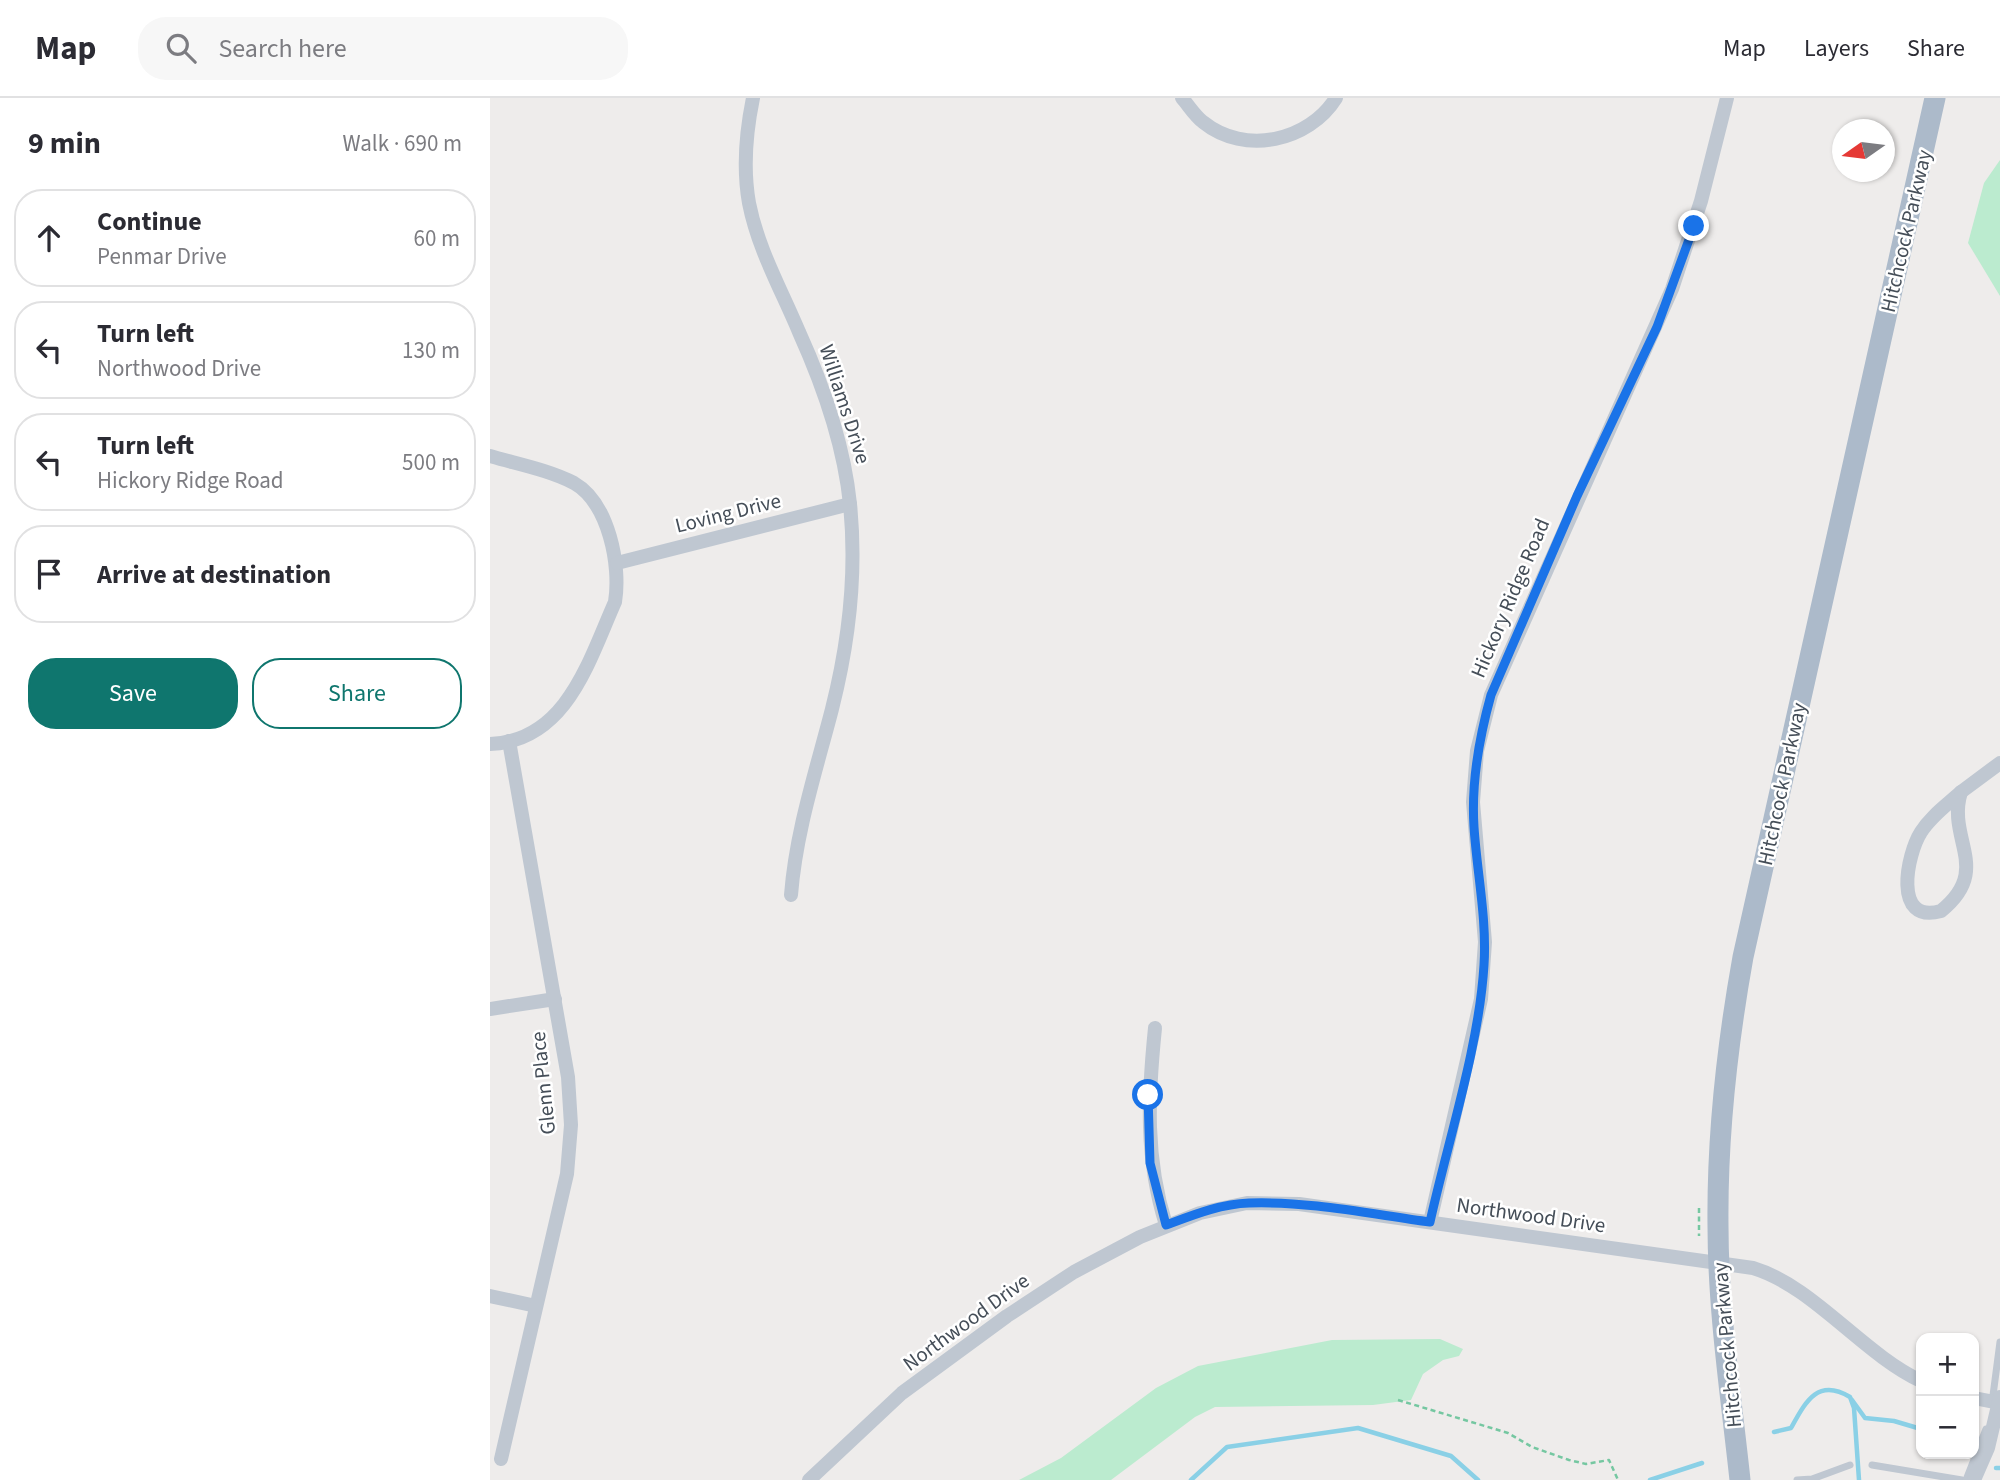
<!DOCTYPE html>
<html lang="en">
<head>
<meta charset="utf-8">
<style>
	:root { --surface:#fff; --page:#f7f7f7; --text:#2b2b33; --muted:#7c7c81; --line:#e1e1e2; --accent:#0f766e }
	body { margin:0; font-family:"Source Sans 3",sans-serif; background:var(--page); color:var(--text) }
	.controls { position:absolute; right:21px; bottom:21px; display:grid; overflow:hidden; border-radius:14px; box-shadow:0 2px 5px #0004 }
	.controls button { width:63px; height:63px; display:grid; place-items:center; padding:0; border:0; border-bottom:2px solid var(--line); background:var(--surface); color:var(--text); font:35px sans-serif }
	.compass { position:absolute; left:1342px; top:21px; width:63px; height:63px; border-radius:50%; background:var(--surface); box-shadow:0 2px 5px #0004; rotate:256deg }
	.stop { position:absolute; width:21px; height:21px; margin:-16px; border:5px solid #1a73e8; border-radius:50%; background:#fff }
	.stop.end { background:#1a73e8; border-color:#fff; box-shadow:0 2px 7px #0008 }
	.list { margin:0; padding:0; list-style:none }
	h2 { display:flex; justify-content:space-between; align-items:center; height:91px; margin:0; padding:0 28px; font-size:30px }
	h2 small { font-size:23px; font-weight:400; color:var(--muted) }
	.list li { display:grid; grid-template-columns:46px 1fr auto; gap:21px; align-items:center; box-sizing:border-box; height:98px; margin:0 14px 14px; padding:0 14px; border:2px solid var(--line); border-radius:28px }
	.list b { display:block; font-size:26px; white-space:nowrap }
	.list p { margin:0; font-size:23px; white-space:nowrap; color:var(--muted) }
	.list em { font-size:23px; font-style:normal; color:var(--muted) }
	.actions { display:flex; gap:14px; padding:21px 28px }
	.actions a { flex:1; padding:16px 0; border:2px solid var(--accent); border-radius:28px; text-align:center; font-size:24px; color:var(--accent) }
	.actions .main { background:var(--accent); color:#fff }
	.icon { flex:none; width:38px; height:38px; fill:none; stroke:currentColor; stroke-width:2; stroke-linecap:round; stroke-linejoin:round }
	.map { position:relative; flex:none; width:1510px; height:1382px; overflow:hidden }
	header { display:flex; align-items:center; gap:42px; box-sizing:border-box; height:98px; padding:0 35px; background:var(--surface); border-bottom:2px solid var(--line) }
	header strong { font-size:33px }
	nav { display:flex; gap:38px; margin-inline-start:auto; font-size:24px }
	.search { width:490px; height:63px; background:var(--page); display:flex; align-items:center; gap:18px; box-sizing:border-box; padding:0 24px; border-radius:28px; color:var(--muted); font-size:26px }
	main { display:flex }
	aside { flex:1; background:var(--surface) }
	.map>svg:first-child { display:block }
	.green { fill:#bbebcf }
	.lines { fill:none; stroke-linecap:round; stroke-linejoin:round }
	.stream { stroke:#8ad0e6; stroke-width:4.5 }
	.path { stroke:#75c7a1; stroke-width:2.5; stroke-dasharray:5 3.5; stroke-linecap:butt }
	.service { stroke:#bfc7d1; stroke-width:7 }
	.minor { stroke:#bfc7d1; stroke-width:14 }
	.primary { stroke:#acbaca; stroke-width:21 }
	.route { stroke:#1a73e8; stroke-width:9 }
	.labels { text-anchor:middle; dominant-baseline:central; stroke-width:5; stroke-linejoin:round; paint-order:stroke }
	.street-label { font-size:21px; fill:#454e58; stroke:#fff }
</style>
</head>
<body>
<header>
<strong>Map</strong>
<div class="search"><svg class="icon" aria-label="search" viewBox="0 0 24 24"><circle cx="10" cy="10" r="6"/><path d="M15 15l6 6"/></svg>Search here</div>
<nav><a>Map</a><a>Layers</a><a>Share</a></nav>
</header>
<main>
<aside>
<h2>9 min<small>Walk · 690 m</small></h2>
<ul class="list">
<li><svg class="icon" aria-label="ahead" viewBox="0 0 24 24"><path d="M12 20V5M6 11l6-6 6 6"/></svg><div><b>Continue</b><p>Penmar Drive</p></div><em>60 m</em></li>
<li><svg class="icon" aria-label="left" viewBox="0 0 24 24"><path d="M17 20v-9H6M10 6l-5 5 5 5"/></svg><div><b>Turn left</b><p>Northwood Drive</p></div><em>130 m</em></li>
<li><svg class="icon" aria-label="left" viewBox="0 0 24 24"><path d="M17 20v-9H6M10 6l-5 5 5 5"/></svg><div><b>Turn left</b><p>Hickory Ridge Road</p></div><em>500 m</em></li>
<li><svg class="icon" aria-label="arrive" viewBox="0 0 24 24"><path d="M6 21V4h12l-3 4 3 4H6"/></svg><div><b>Arrive at destination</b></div></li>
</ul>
<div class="actions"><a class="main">Save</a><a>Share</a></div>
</aside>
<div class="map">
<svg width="1510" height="1382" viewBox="0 0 1510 1382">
	<rect width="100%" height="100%" fill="#eeeceb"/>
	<g class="green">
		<path d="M1510,62V198L1478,145L1494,85Z"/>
		<path d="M950,1241L973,1251L969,1258L953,1262L933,1276L921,1302L883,1307L725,1309L705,1319L621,1382H529L571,1360L666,1290L708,1268L842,1242Z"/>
	</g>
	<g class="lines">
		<g class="stream">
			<path d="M1362,1302L1375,1320L1404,1323L1431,1331"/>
			<path d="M1284,1334L1301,1330C1315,1305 1327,1279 1360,1299L1364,1310L1369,1382"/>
			<path d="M1506,1370H1510"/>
			<path d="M701,1382L737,1349L868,1330L961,1358L988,1382"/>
			<path d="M1160,1382L1212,1365"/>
		</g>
		<g class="path">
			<path d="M1209,1110V1138"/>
			<path d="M908,1302L1018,1335L1042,1349L1079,1362L1096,1366L1119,1362L1128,1382"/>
		</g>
		<g class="service">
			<path d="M1502,1305L1510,1244"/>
			<path d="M1382,1367L1472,1382"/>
			<path d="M1307,1382L1322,1381L1360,1367"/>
			<path d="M1476,1382L1496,1331"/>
		</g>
		<g class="minor">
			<path d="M263,0C256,34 253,71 259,105C268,151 291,191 309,234C333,287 354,347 360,406C367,475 359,544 342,611C326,673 306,733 301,797"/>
			<path d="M692,0C699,8 705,18 713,24C755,58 819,43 846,0"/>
			<path d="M0,358C27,366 59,372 84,385C119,405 131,468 125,504C99,562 77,643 0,646"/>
			<path d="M127,465L360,406"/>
			<path d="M1471,694C1456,741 1503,771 1451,813C1402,827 1417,756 1431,734C1441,718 1457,707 1471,694Z"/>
			<path d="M1471,694L1510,665"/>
			<path d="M0,911L65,901"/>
			<path d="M665,930C658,999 655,1060 676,1127"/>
			<path d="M940,1124L991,901L995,844L983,704L987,653L1001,597L1182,191L1211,103L1237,0"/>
			<path d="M0,1198L46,1208"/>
			<path d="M1484,1300L1509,1305"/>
			<path d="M11,1361L77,1076L81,1027L78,979L19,643"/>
			<path d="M319,1382L412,1295L517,1218L584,1174L650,1139L710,1115L757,1105L809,1106L1263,1170C1323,1188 1373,1256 1431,1283"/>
			<path d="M1484,1382L1498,1350L1510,1299"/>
		</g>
		<path class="primary" d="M1250,1382C1241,1298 1228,1212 1228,1128C1227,1037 1237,948 1253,859L1445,0"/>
	</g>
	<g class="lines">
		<path class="route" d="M658,997L660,1065L676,1127C703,1117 730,1106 759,1105C819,1103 880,1116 940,1124C958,1043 989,949 994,867C997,821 987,775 984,729C981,683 989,640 1001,597L1087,398L1167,229L1204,128"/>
	</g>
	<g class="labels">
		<g class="street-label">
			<text transform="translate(1416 133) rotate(-77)">Hitchcock Parkway</text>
			<text transform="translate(355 306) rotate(72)">Williams Drive</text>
			<text transform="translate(238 415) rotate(-14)">Loving Drive</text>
			<text transform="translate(1020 500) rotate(-67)">Hickory Ridge Road</text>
			<text transform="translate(1292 686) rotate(-78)">Hitchcock Parkway</text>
			<text transform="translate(53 985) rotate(-96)">Glenn Place</text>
			<text transform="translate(1041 1117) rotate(8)">Northwood Drive</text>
			<text transform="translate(476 1224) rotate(-36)">Northwood Drive</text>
			<text transform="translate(1237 1247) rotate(-95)">Hitchcock Parkway</text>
		</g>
	</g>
</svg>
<div class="controls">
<button>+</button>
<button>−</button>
</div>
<svg class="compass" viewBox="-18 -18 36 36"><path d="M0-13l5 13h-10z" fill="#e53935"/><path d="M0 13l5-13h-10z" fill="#7c7c81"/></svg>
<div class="stop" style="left:658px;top:997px"></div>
<div class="stop end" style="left:1204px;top:128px"></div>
</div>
</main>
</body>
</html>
